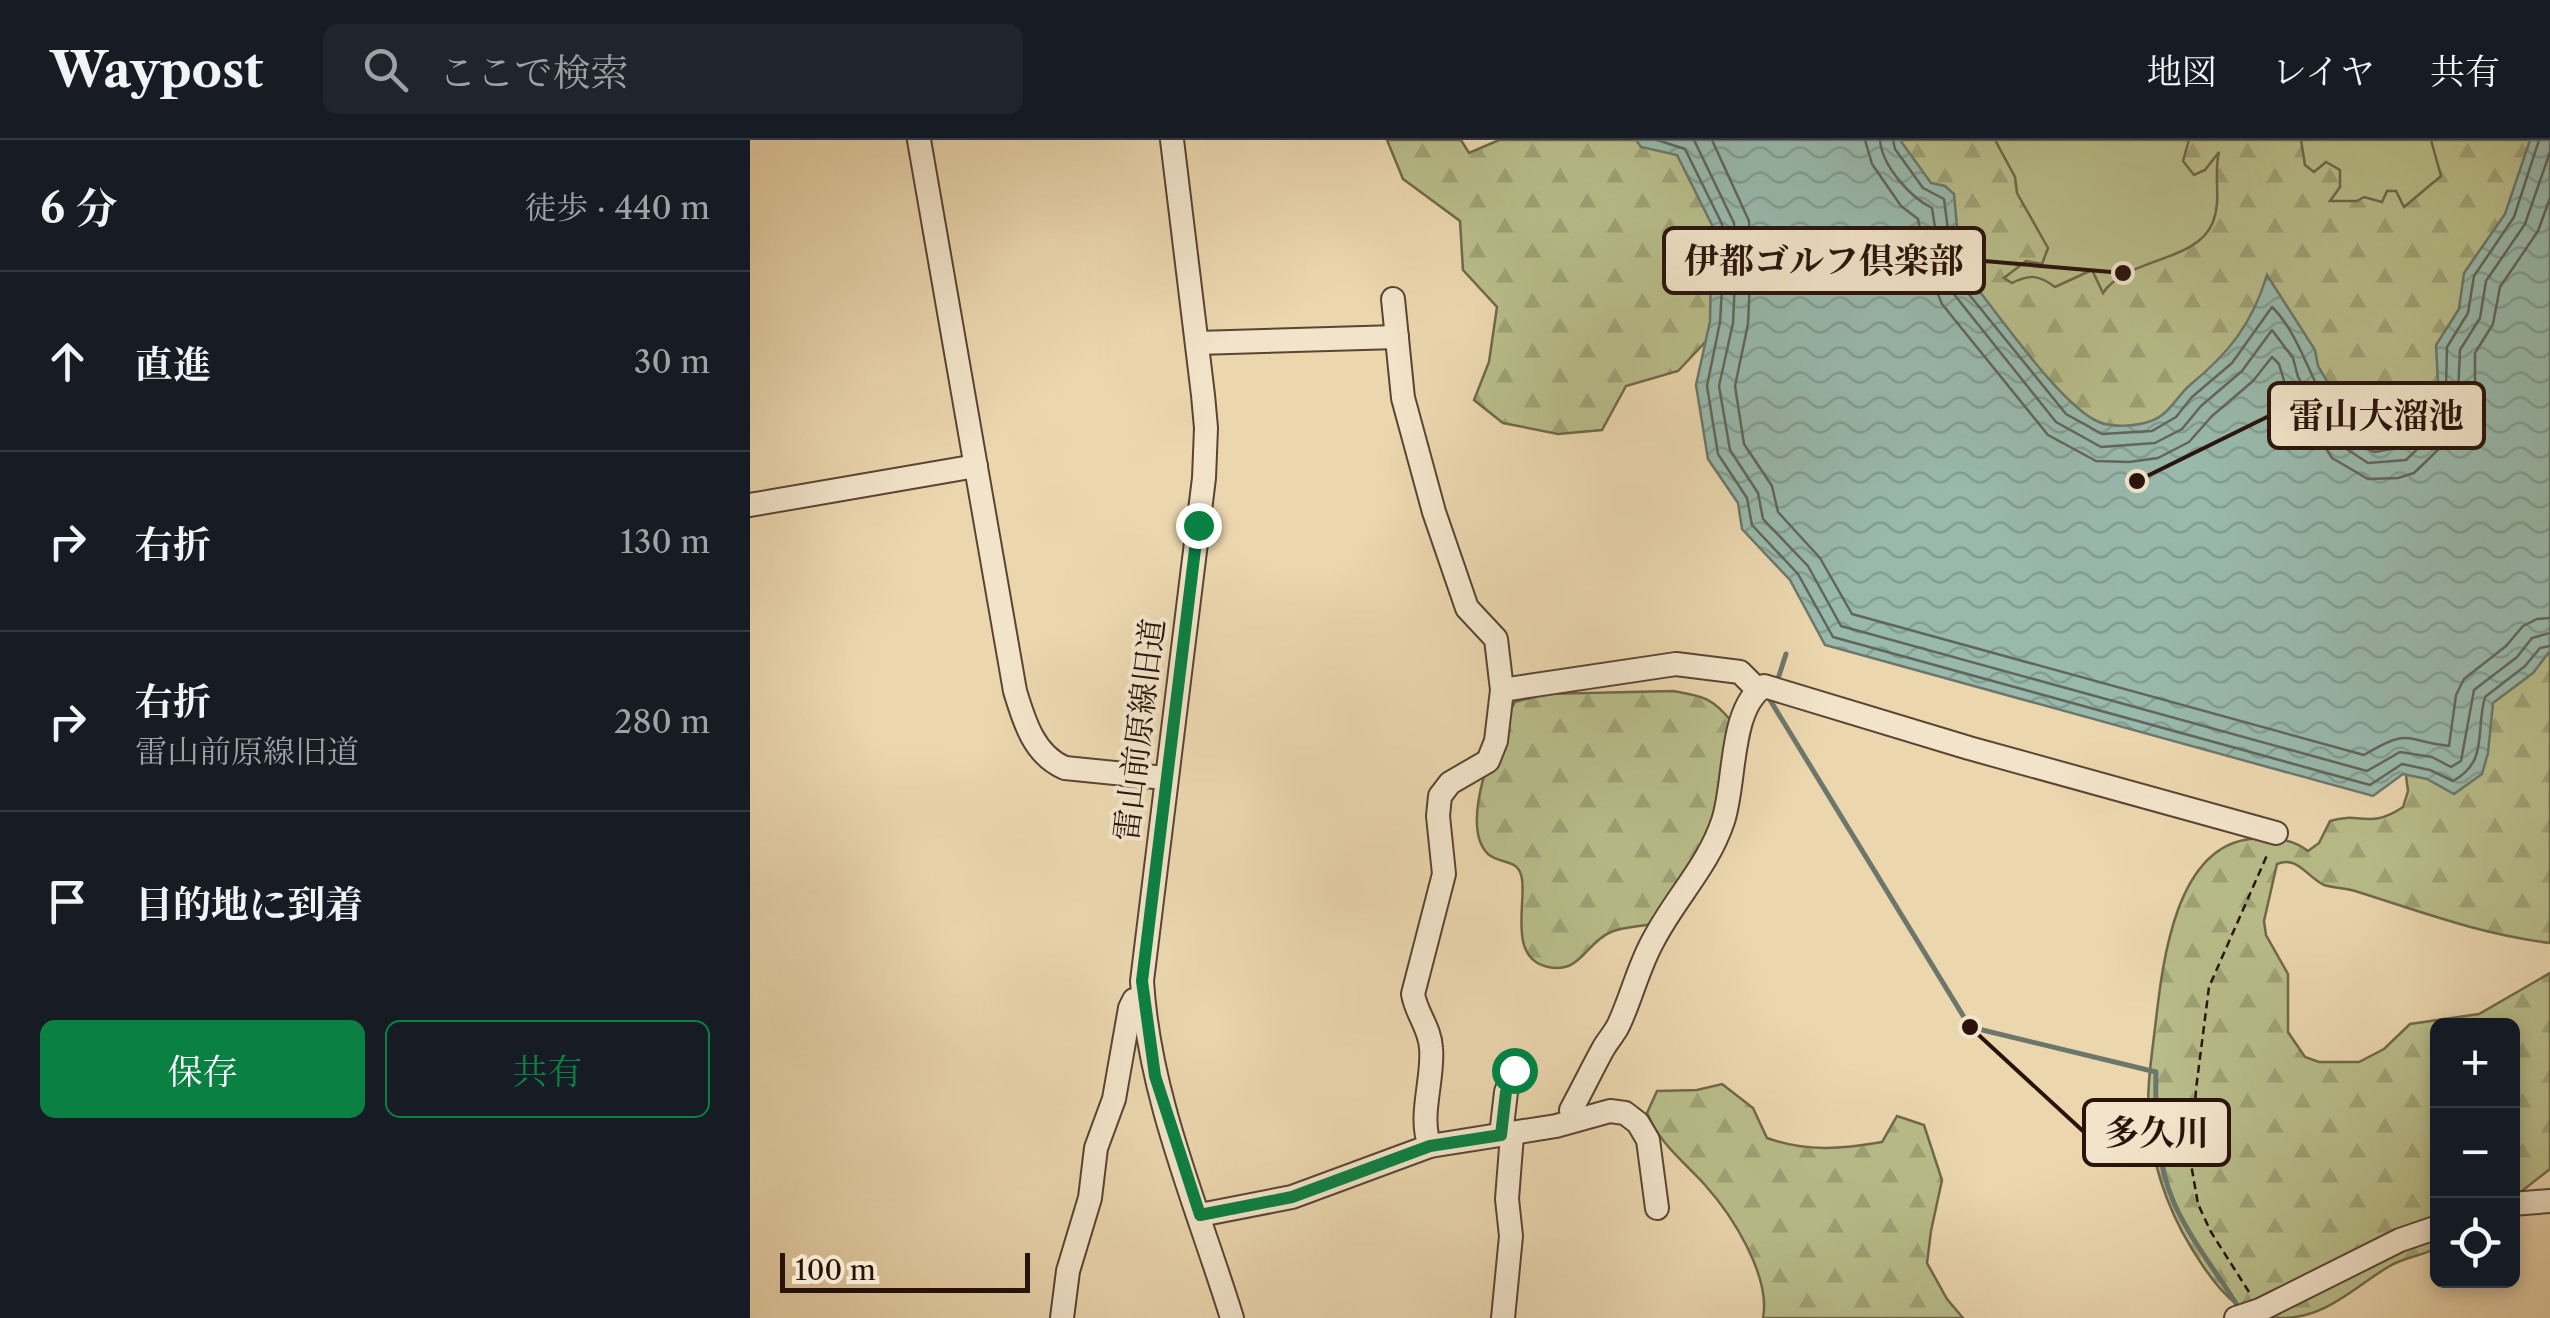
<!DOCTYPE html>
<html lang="ja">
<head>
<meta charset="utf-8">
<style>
	:root { --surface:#171b24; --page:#20242c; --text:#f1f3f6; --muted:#9ea1a6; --line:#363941; --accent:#0b8043 }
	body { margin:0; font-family:"Libre Caslon Text","Noto Serif JP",serif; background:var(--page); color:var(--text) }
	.controls { position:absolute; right:30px; bottom:30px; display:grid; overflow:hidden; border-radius:15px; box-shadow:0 5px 15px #0003 }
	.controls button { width:90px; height:90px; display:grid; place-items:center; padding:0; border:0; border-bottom:2px solid var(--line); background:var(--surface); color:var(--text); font:50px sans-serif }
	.scale { position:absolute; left:30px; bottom:25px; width:250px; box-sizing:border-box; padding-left:10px; border:5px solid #29130b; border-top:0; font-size:28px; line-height:35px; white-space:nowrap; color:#29130b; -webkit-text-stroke:8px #f2e4ca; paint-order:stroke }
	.stop { position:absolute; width:30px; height:30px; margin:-22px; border:8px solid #0b8043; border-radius:50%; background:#fff }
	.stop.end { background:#0b8043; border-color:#fff; box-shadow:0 2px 10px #0008 }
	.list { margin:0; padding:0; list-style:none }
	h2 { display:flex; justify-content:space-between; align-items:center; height:130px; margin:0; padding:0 40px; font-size:42px }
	h2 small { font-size:32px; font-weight:400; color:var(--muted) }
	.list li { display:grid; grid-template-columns:65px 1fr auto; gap:30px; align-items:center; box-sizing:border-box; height:180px; padding:0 40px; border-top:2px solid var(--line) }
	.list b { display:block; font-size:38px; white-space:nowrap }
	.list p { margin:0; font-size:32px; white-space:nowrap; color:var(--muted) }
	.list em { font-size:32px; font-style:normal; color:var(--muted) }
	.actions { display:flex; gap:20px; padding:30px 40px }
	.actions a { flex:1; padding:22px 0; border:2px solid var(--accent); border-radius:15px; text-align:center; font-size:35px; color:var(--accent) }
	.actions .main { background:var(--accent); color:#fff }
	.icon { flex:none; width:55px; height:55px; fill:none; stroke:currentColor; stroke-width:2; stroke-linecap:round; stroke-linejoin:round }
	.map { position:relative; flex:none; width:1800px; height:1178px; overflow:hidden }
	header { display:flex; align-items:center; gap:60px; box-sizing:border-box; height:140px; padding:0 50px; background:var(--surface); border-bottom:2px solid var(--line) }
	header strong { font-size:48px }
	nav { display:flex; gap:55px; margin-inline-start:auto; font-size:35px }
	.search { width:700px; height:90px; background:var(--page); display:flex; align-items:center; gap:25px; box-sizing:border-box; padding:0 35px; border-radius:15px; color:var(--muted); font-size:38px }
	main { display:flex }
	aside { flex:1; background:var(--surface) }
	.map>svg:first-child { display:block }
	.grass { fill:#b8bd8a; stroke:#70684a; stroke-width:2.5 }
	.forest { fill:url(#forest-firs); stroke:#70684a; stroke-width:2.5 }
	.water { fill:url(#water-waves); stroke:#6c776c; stroke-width:2.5 }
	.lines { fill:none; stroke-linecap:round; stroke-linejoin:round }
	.shore { stroke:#60665c; stroke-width:2.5 }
	.stream { stroke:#6c776c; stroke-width:5 }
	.minor-casing { stroke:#5a4434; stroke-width:26 }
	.path { stroke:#29130b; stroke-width:2.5; stroke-dasharray:8 5; stroke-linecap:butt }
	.minor { stroke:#f2e4ca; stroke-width:22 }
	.route { stroke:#0b8043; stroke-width:12 }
	.labels { text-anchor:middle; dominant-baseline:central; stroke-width:8; stroke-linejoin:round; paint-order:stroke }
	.street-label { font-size:32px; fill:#29130b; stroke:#f2e4ca }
	.leader { fill:none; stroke:#29130b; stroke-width:4 }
	.callout-dot { fill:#29130b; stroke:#f2e4ca; stroke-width:4 }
	.callout { fill:#f2e4ca; stroke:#29130b; stroke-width:4 }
	.callout-label { font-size:35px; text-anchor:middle; font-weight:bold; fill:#29130b }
</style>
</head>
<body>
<header>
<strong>Waypost</strong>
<div class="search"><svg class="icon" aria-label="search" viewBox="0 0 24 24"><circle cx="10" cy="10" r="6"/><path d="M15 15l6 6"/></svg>ここで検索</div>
<nav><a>地図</a><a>レイヤ</a><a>共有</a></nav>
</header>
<main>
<aside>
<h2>6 分<small>徒歩 · 440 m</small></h2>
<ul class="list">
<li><svg class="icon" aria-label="ahead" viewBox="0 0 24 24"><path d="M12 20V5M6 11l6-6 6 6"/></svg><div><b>直進</b></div><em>30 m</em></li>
<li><svg class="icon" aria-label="right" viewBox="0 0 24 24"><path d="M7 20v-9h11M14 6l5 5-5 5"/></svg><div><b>右折</b></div><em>130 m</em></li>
<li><svg class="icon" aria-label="right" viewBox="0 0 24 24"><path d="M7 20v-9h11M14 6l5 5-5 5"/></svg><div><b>右折</b><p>雷山前原線旧道</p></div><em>280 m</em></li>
<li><svg class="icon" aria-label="arrive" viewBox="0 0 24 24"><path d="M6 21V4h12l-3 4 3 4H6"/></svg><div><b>目的地に到着</b></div></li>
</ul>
<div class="actions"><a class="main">保存</a><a>共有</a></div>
</aside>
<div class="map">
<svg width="1800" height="1178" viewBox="0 0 1800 1178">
	<defs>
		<pattern id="forest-firs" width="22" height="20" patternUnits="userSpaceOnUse" patternTransform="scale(2.5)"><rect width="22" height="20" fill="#b8bd8a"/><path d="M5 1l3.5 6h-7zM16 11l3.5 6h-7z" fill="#9ea276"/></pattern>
		<pattern id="water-waves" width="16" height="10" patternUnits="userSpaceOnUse" patternTransform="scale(2.5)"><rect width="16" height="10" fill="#98b9ac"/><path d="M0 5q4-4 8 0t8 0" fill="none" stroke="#839e93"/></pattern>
	</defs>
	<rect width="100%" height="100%" fill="#ebd6ae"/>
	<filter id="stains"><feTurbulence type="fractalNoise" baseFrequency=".002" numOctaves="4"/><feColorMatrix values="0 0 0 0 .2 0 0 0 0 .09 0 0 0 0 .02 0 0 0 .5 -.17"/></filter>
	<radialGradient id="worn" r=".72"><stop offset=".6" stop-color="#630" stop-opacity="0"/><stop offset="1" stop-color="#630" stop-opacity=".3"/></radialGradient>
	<path class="grass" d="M1181,0H1752L1414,249L1249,154Z"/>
	<g class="forest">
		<path d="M637,0H711L719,13L749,0H888L940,11L971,73L976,180L928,231L876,246L852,290L808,294L753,283L724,260L739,222L747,167L713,130L710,81L653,39Z"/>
		<path d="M1132,0H1245L1265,37L1267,53L1298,108L1292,124L1276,121L1254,138L1262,143C1280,134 1289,135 1305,147L1342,130L1353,153C1377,117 1447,123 1463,82C1472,59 1463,36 1469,12L1455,30L1444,35L1433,21L1439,0H1551L1555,25L1564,32L1576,22L1590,30V47L1580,61H1607L1614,57L1632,62L1637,51H1646L1654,67L1691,36L1681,0H1793L1676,285L1634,315L1407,297L1329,286L1234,179Z"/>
		<path d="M1800,485V803C1729,794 1672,772 1605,751C1595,748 1583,748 1574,745C1557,737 1547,715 1527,724L1514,781L1516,795L1538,834V892L1555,917L1569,922H1609L1634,909L1660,884L1729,874L1800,833V1029L1763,1058L1762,886H1688L1687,1108C1672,1116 1654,1117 1638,1127C1603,1148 1576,1178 1531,1178C1492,1176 1474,1157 1453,1126C1424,1084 1405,1037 1399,986C1396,953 1401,921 1405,888C1412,829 1423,708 1500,699C1521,697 1541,698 1558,711L1569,703L1580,681C1611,671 1619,690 1653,667L1658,651L1655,628L1723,568Z"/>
		<path d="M923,551C952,556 962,557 981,581L978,682L906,783C891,787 876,786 861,792C835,803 831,834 798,827C758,818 776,766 772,739C769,718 751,725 738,714C708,685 747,590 765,562L795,554Z"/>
		<path d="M972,944L1003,968L1017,998C1056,1012 1092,1009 1132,1002L1147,976L1174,985L1192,1040L1181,1091L1177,1123L1197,1159L1213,1178H1013C1021,1136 982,1075 955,1045C933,1021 910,1004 897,973L907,951L947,950Z"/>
	</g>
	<path class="water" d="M886,0H1150L1181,43L1195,46L1204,54L1207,87L1226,111L1222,142C1250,176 1312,267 1349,282C1362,288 1388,286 1401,281C1420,274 1426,257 1440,245C1479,213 1502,184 1517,135L1565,210L1568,226L1604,288L1624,302L1645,300L1676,265L1688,243L1686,205L1709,169L1714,133L1755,74L1780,0H1800V511L1783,533L1743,563L1738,613L1732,634L1704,654L1677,639L1653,634L1623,656L1075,505L1040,440L992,389L988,363L958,319L946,245L960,181L962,85L927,15L891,7Z"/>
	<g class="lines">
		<g class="shore">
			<path d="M907,0L935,9L972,84L974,117L970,182L957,246L968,314L997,358L1002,385L1048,434L1083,497L1620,645L1652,624L1680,630L1703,641C1739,621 1725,592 1735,557L1775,526L1790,508L1800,506"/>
			<path d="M944,0L984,83L986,117L983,183L969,246L980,310L1008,353L1013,379L1058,426L1091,486L1617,631L1650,612L1682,617L1701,627L1711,621L1724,550L1767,517L1782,498L1800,493"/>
			<path d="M962,0L999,81L1001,117L998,184L985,246L994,304L1022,346L1028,372L1070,418L1102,474L1614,615C1660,588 1652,600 1699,606L1706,555L1714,539L1756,506L1773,486L1787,479L1800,478"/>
			<path d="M1115,0L1122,24L1151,66L1168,79L1173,103L1186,122L1184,145L1192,164L1298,295L1346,321L1379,322L1408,318L1439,302L1462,276L1503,241L1522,217L1529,224L1535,244L1582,318L1618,339L1648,338L1664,333L1693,305L1721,260L1725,246V213L1743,184L1750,147L1788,91L1800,58"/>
			<path d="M1130,0C1132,26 1160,57 1182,68L1186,94L1202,118L1199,141L1203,153L1306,282L1351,307L1405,303L1432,289L1451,266L1492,231L1522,190L1543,218L1548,237L1589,304L1618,323L1656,320L1681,296L1708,253L1710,210L1730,178L1736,141L1775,84L1800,12"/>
			<path d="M1143,0L1145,9L1173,48L1194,59L1198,90L1215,114L1213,147L1316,274L1352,294L1402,291L1426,277L1442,257L1482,223L1522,167C1561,204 1570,295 1625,312L1652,307L1684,272L1696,248L1697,207L1718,173L1724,136L1764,77L1789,0"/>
		</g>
		<g class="stream">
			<path d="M1026,545L1036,514"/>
			<path d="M1022,555L1020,560L1220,887L1406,932C1405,977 1406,1022 1424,1063C1441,1101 1469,1135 1490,1170"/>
		</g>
		<defs>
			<g id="minor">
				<path d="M169,0L265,551C274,581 284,615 315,628L415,638"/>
				<path d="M422,0L453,255L456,288L454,338L392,841C399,957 448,1068 482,1178"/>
				<path d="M643,159L653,258L684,372L717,468L746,499L752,550L746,601L738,621L700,643L690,656L688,676L694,734L663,854C666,873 680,888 681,908C684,939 668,976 680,1006"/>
				<path d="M447,203L647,197"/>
				<path d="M0,365L226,326"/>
				<path d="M752,550L926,524L990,532L1008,550"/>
				<path d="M824,979L821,970C832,950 842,929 853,909C858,900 865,893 869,884C882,856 889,825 904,799C926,757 958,726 973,681C986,642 979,569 1014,546L1219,608L1526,693"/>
				<path d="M751,995L756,952L764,930"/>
				<path d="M1762,1064L1800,1061"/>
				<path d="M450,1075L542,1057L680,1006L806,986L860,971L875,973L888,983L898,1000L907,1068"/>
				<path d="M312,1178L318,1131L340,1058L346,1008L364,959L380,868L384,860H393"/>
				<path d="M753,1178L761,1096L757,1059L762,995"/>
				<path d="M1486,1178L1510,1170L1650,1100L1688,1087"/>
			</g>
		</defs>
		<use href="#minor" class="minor-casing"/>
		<path class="path" d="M1499,1152L1461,1092L1448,1064L1441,1024L1446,949L1459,847L1518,713"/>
		<use href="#minor" class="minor"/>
	</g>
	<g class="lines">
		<path class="route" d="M448,385L392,841L405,936L450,1075L542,1057L680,1006L751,995L756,952L764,930"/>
	</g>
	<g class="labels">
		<g class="street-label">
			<text transform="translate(389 590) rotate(-83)">雷山前原線旧道</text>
		</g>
	</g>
	<path class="leader" d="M1373 133L1234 121M1387 341L1519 276M1220 887L1334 992"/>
	<g class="callout-dot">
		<circle cx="1373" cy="133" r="10"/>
		<circle cx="1387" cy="341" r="10"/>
		<circle cx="1220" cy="887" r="10"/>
	</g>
	<g class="callout">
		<rect x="914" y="88" width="320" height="65" rx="10"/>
		<rect x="1519" y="243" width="215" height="65" rx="10"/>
		<rect x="1334" y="960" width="145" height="65" rx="10"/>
	</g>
	<g class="callout-label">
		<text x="1074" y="133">伊都ゴルフ倶楽部</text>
		<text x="1626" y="288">雷山大溜池</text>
		<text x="1407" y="1005">多久川</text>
	</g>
	<rect width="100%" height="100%" filter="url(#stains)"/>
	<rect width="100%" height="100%" fill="url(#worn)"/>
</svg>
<div class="controls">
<button>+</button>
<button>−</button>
<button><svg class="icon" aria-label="locate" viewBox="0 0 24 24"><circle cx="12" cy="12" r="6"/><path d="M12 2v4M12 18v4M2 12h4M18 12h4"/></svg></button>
</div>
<div class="scale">100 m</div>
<div class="stop" style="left:764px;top:930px"></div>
<div class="stop end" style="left:448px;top:385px"></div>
</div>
</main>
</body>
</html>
